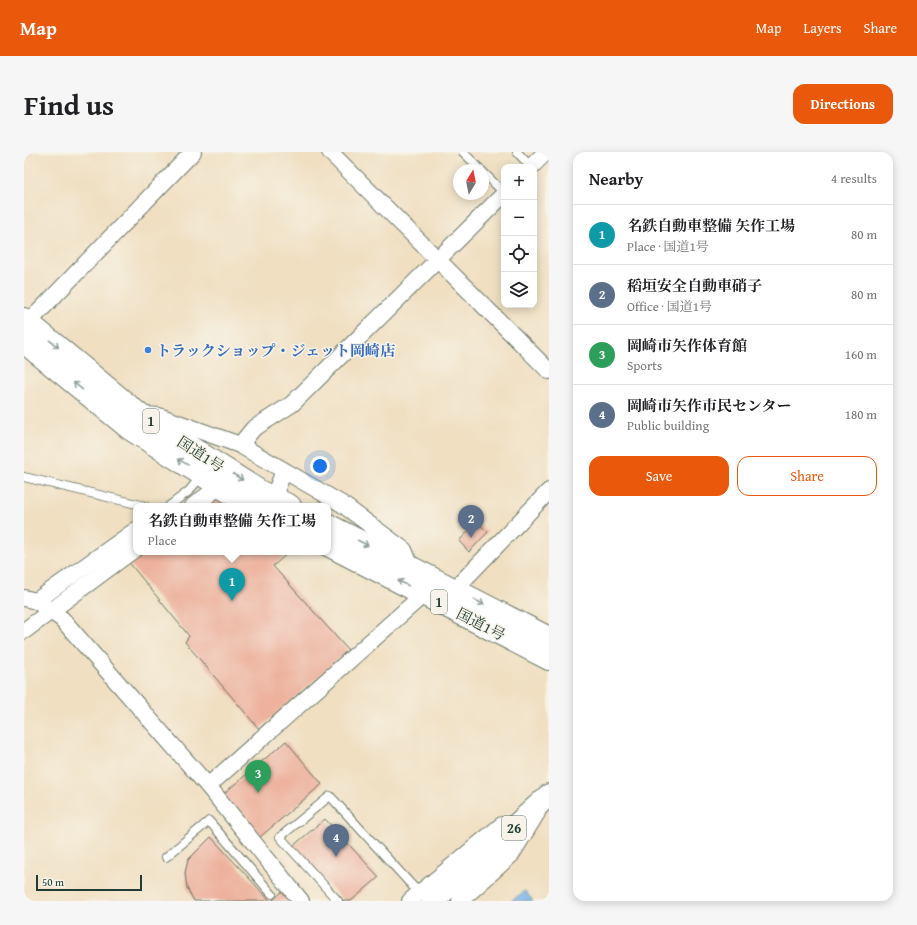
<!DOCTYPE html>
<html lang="en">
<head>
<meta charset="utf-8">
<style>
	:root { --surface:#fff; --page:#f6f6f6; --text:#202124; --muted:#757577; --line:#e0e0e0; --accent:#ea580c }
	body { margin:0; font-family:"Gentium Book Plus","Noto Serif JP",serif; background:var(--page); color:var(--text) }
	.controls { position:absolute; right:12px; top:12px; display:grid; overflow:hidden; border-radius:8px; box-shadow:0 2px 10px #0003 }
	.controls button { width:36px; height:36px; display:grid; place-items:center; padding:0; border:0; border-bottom:1px solid var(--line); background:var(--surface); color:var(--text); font:20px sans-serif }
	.compass { position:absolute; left:429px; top:12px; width:36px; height:36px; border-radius:50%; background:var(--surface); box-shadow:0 2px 10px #0003; rotate:10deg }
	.scale { position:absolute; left:12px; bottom:10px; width:106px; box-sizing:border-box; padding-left:4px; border:2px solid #1f3d34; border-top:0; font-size:11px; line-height:14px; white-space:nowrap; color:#1f3d34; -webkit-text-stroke:3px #f7f3e8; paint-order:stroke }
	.you { position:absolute; left:296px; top:314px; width:14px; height:14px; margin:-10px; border:3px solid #fff; border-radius:50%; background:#1a73e8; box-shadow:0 0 0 6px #1a73e833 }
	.badge { display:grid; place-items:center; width:26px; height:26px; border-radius:50%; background:var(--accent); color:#fff; font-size:13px; font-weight:700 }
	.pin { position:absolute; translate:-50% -33px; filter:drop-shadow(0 1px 2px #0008) }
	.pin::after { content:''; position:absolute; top:21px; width:14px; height:12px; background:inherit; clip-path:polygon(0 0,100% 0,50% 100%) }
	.popup { position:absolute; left:109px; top:351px; width:198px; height:52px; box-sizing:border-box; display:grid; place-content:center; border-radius:8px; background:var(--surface); filter:drop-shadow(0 1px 3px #0005); font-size:13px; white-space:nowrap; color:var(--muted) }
	.popup b { font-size:15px; color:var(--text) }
	.popup::after { content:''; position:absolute; left:50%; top:100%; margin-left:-8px; border:8px solid transparent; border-top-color:var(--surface) }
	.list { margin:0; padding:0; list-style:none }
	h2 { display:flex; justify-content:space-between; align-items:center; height:52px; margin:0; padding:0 16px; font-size:17px }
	h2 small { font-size:13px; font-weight:400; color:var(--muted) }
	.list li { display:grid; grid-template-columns:26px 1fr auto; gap:12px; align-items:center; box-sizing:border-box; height:60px; padding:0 16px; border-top:1px solid var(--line) }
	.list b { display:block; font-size:15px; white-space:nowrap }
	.list p { margin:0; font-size:13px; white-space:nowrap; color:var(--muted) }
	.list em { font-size:13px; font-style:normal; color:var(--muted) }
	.actions { display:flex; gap:8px; padding:12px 16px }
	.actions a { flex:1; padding:9px 0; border:1px solid var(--accent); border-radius:12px; text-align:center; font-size:14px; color:var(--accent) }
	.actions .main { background:var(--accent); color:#fff }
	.icon { flex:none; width:22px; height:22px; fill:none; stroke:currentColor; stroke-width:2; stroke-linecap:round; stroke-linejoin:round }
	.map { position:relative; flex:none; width:525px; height:749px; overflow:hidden; border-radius:12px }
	header { display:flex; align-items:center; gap:24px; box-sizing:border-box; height:56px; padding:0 20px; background:var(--accent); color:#fff }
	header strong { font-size:19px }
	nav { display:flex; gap:22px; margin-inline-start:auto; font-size:14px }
	.intro { display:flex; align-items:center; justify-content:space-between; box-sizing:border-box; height:96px; padding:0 24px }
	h1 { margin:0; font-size:28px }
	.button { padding:10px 18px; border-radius:12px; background:var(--accent); color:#fff; font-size:14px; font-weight:700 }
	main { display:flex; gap:24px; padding:0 24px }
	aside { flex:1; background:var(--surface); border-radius:12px; box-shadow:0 2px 10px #0003 }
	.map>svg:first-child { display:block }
	.water { fill:#79b3ea; stroke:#4c788f }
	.building { fill:#edb29e }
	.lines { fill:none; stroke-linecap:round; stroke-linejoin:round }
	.lane-casing { stroke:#687665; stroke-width:10 }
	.street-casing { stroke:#687665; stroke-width:18 }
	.primary-casing { stroke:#687665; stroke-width:24 }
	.highway-casing { stroke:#687665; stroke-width:24 }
	.lane { stroke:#fff; stroke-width:8 }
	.street { stroke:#fff; stroke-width:16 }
	.primary { stroke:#fff; stroke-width:22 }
	.highway { stroke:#fff; stroke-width:22 }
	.oneway { stroke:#8f9e9a }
	.shop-dot { fill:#3f7fe0; stroke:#f7f3e8; stroke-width:1.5 }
	.labels { text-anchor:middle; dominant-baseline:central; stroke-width:3; stroke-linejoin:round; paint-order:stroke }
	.shield { fill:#f7f3e8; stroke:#60746a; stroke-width:1 }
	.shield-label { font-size:14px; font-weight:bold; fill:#1f3d34 }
	.shop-label { font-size:15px; font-weight:bold; fill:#366cbe; stroke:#f7f3e8; text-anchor:start }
	.street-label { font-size:15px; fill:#1f3d34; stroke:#f7f3e8 }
</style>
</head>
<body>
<header>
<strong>Map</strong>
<nav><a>Map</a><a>Layers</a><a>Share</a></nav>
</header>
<div class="intro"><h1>Find us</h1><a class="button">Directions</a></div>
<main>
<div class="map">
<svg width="525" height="749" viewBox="0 0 525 749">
	<rect width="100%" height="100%" fill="#f7f3e8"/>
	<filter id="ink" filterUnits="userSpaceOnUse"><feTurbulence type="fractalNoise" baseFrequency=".025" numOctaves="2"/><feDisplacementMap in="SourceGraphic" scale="8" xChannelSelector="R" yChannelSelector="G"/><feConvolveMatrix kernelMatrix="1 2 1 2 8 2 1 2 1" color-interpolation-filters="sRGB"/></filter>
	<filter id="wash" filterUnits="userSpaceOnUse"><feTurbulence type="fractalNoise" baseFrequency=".012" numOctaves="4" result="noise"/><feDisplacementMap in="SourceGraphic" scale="16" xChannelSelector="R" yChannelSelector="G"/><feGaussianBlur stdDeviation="0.9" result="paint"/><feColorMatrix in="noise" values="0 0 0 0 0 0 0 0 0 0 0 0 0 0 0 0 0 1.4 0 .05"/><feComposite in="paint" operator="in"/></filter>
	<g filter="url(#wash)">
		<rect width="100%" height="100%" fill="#f0dfc1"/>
		<path class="water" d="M501,739L509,749H487Z"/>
		<g id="blocks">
			<g class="building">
				<path d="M196,345L213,354H182Z"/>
				<path d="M453,370L464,380L445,400L435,389Z"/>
				<path d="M114,400H265L249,414L324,498L235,577L161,490L165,484L103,408Z"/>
				<path d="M262,589L298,632L235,686L198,643Z"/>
				<path d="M301,667L355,725L327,749H320L269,694Z"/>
				<path d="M187,685L246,749H170L163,736L161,721L164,708Z"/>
				<path d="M261,737L272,749H248Z"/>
			</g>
		</g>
	</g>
	<g filter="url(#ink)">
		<use href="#blocks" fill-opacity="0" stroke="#687665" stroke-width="1"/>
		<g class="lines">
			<defs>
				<g id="lane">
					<path d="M439,0L457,18"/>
					<path d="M493,0L507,15"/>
					<path d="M459,20L480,41"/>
					<path d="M0,325L121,354"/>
					<path d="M145,354L165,339L178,323"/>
					<path d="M142,705L185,669L248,742"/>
					<path d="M314,749L256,685L306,644L395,741"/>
				</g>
				<g id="street">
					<path d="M306,0L525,219"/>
					<path d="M507,15L522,0"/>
					<path d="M4,171L169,0"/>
					<path d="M122,263L135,264L216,293L318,352L380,398L387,415"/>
					<path d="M216,293L229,277L268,252L480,42"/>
					<path d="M249,346L260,319"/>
					<path d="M169,354L196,334"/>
					<path d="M430,438L525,339"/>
					<path d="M0,446L12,449L38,467L184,634L277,749"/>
					<path d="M12,449L112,378"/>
					<path d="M0,479L112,396"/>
					<path d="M184,634L400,442"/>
					<path d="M386,749L478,673"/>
					<path d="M436,749L487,703L513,661"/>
				</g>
				<path id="primary" d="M409,749L525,643"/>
				<g id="highway">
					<path d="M0,167L116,263L237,340L266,354"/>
					<path d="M0,190L106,277L227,354"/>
					<path d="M304,373L525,486"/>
					<path d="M304,393L525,507"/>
				</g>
			</defs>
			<use href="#lane" class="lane-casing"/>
			<use href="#street" class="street-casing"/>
			<use href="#primary" class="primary-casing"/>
			<use href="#highway" class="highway-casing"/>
			<use href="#lane" class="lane"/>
			<use href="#street" class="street"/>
			<use href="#primary" class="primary"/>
			<use href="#highway" class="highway"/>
		</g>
		<defs><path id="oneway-shaft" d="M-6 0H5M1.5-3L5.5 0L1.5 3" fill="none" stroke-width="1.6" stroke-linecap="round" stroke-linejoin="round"/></defs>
		<g class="oneway">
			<use href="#oneway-shaft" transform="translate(30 192) rotate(39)"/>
			<use href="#oneway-shaft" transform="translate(54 234) rotate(-141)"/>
			<use href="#oneway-shaft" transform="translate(159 310) rotate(-148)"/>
			<use href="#oneway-shaft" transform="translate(214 325) rotate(33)"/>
			<use href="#oneway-shaft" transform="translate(339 391) rotate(27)"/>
			<use href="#oneway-shaft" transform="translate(379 431) rotate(-153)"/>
			<use href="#oneway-shaft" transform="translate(455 450) rotate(27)"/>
		</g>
	</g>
	<circle class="shop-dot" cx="124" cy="198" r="4"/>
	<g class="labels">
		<g class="shield">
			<rect x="119" y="257" width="16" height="24" rx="3"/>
			<rect x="407" y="438" width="16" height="24" rx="3"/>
			<rect x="478" y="664" width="24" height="24" rx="3"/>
		</g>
		<g class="shield-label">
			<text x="127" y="269">1</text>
			<text x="415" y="450">1</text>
			<text x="490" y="676">26</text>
		</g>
		<g class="shop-label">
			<text x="132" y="198">トラックショップ・ジェット岡崎店</text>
		</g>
		<g class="street-label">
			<text transform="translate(177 302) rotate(33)">国道1号</text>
			<text transform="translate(457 472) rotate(27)">国道1号</text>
		</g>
	</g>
</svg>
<div class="controls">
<button>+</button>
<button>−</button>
<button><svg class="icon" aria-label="locate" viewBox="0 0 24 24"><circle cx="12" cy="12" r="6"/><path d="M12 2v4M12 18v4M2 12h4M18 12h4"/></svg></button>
<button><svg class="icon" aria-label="layers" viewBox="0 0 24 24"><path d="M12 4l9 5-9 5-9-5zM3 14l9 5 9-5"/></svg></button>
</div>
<svg class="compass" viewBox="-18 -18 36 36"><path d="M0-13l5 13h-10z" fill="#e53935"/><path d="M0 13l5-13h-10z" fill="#757577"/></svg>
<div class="scale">50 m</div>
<div class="you"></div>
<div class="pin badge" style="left:208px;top:449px;background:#0f9aa8">1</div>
<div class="popup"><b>名鉄自動車整備 矢作工場</b>Place</div>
<div class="pin badge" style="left:447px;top:386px;background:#5c6f8a">2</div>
<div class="pin badge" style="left:234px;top:641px;background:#2e9e5b">3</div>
<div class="pin badge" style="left:312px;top:705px;background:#5c6f8a">4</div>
</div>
<aside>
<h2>Nearby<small>4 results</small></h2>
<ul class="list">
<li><span class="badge" style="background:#0f9aa8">1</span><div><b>名鉄自動車整備 矢作工場</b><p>Place · 国道1号</p></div><em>80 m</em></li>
<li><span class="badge" style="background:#5c6f8a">2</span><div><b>稻垣安全自動車硝子</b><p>Office · 国道1号</p></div><em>80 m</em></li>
<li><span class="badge" style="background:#2e9e5b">3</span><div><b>岡崎市矢作体育館</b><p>Sports</p></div><em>160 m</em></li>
<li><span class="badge" style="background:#5c6f8a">4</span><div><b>岡崎市矢作市民センター</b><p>Public building</p></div><em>180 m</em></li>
</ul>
<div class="actions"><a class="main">Save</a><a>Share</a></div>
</aside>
</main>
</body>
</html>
